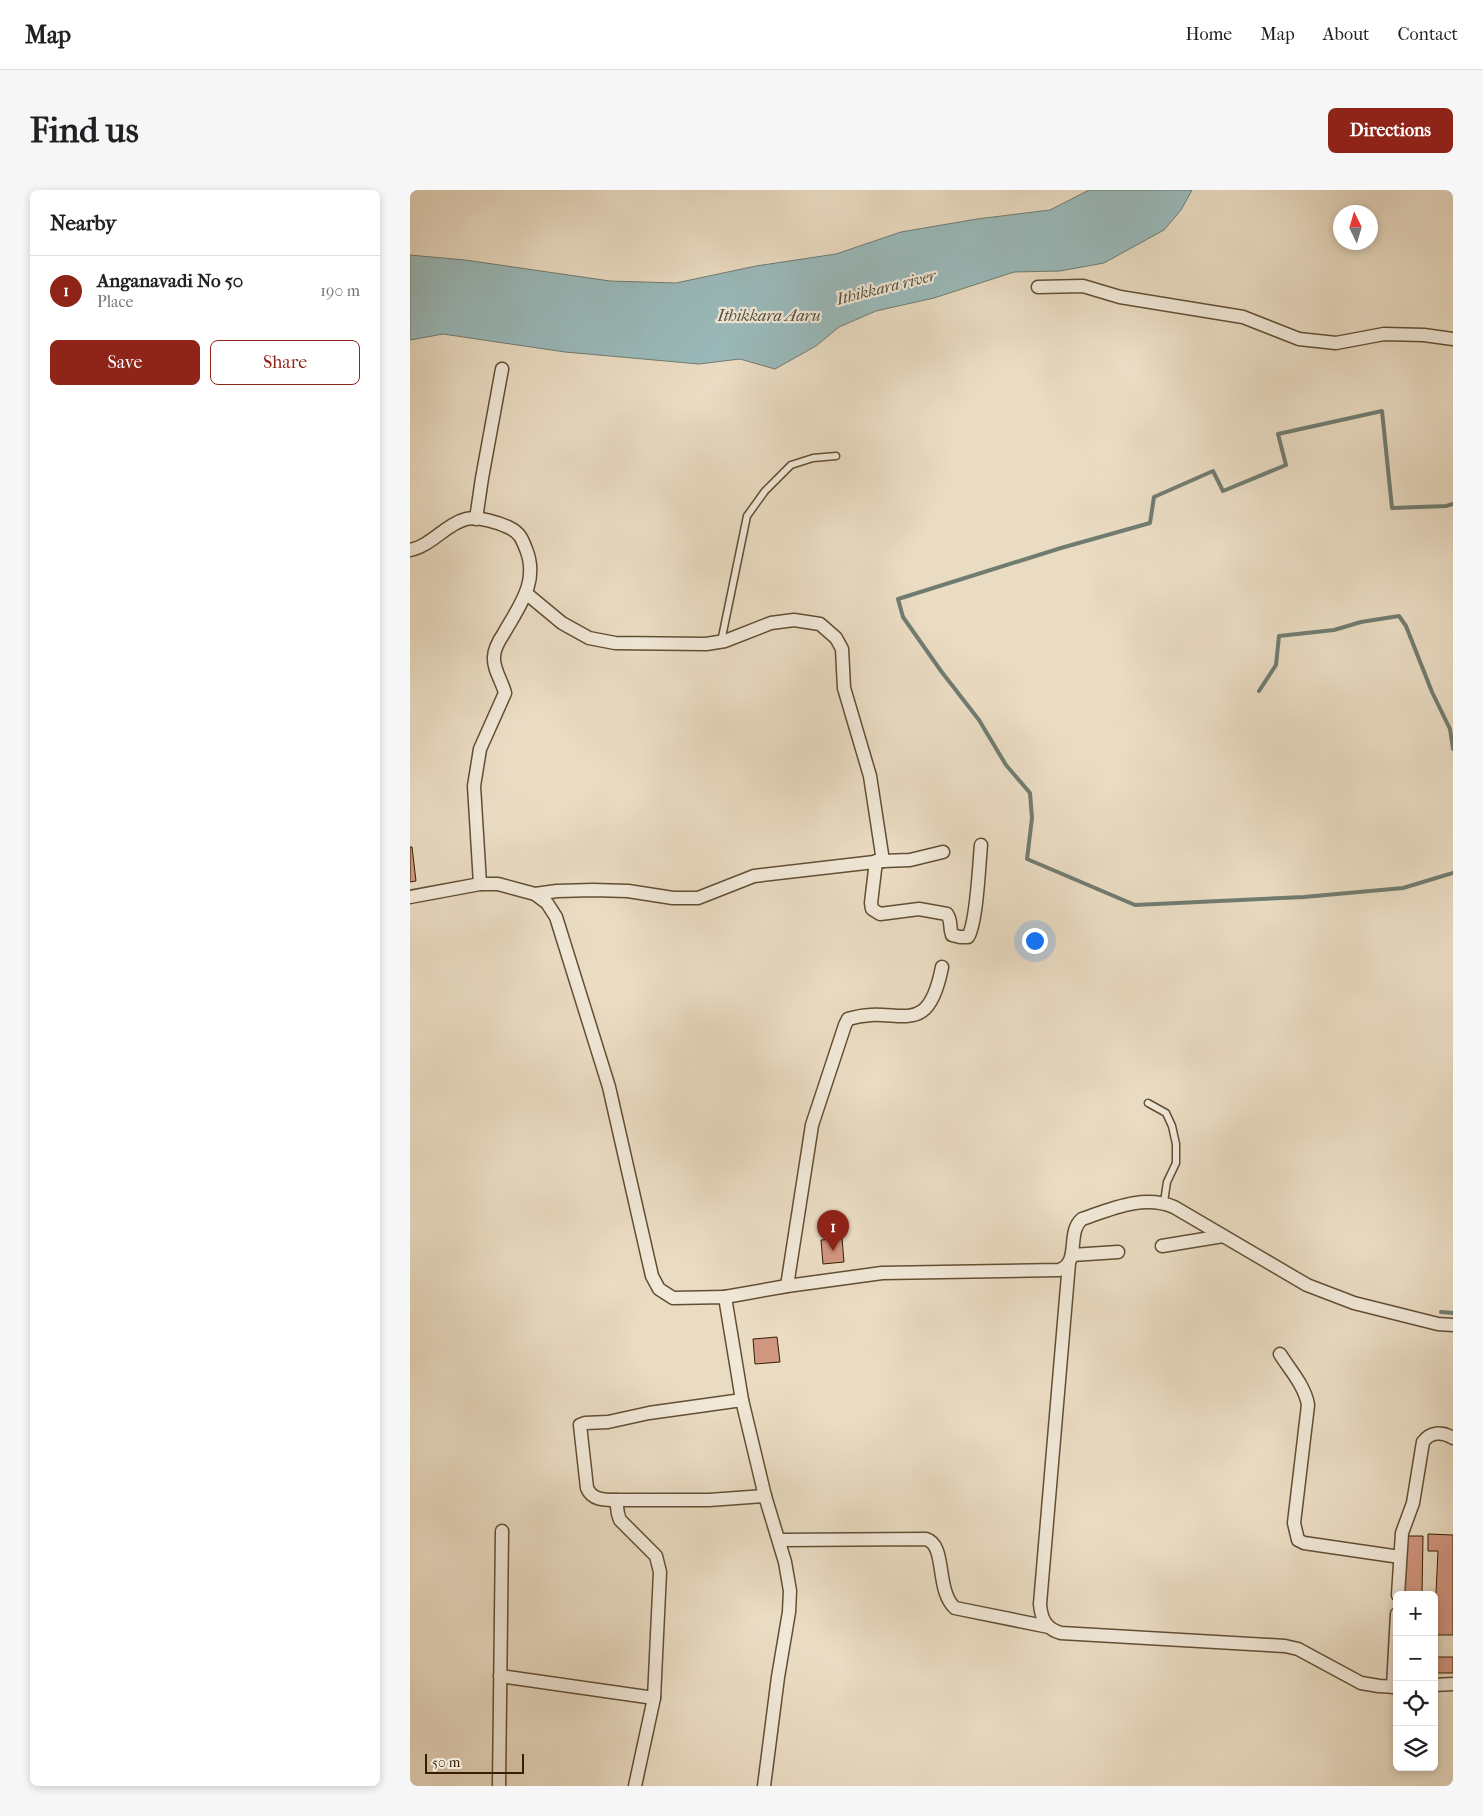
<!DOCTYPE html>
<html lang="en">
<head>
<meta charset="utf-8">
<style>
	:root { --surface:#fff; --page:#f6f6f6; --text:#202124; --muted:#757577; --line:#e0e0e0; --accent:#8f2418 }
	body { margin:0; font-family:"IM FELL French Canon",serif; background:var(--page); color:var(--text) }
	.controls { position:absolute; right:15px; bottom:15px; display:grid; overflow:hidden; border-radius:8px; box-shadow:0 2px 8px #0003 }
	.controls button { width:45px; height:45px; display:grid; place-items:center; padding:0; border:0; border-bottom:1px solid var(--line); background:var(--surface); color:var(--text); font:25px sans-serif }
	.compass { position:absolute; left:923px; top:15px; width:45px; height:45px; border-radius:50%; background:var(--surface); box-shadow:0 2px 8px #0003; rotate:355deg }
	.scale { position:absolute; left:15px; bottom:12px; width:99px; box-sizing:border-box; padding-left:5px; border:2px solid #342001; border-top:0; font-size:14px; line-height:18px; white-space:nowrap; color:#342001; -webkit-text-stroke:4px #f1e8d8; paint-order:stroke }
	.you { position:absolute; left:624px; top:750px; width:18px; height:18px; margin:-12px; border:4px solid #fff; border-radius:50%; background:#1a73e8; box-shadow:0 0 0 8px #1a73e833 }
	.badge { display:grid; place-items:center; width:32px; height:32px; border-radius:50%; background:var(--accent); color:#fff; font-size:16px; font-weight:700 }
	.pin { position:absolute; translate:-50% -41px; filter:drop-shadow(0 1px 2px #0008) }
	.pin::after { content:''; position:absolute; top:26px; width:18px; height:15px; background:inherit; clip-path:polygon(0 0,100% 0,50% 100%) }
	.list { margin:0; padding:0; list-style:none }
	h2 { display:flex; justify-content:space-between; align-items:center; height:65px; margin:0; padding:0 20px; font-size:21px }
	h2 small { font-size:16px; font-weight:400; color:var(--muted) }
	.list li { display:grid; grid-template-columns:32px 1fr auto; gap:15px; align-items:center; box-sizing:border-box; height:70px; padding:0 20px; border-top:1px solid var(--line) }
	.list b { display:block; font-size:19px; white-space:nowrap }
	.list p { margin:0; font-size:16px; white-space:nowrap; color:var(--muted) }
	.list em { font-size:16px; font-style:normal; color:var(--muted) }
	.actions { display:flex; gap:10px; padding:15px 20px }
	.actions a { flex:1; padding:11px 0; border:1px solid var(--accent); border-radius:8px; text-align:center; font-size:18px; color:var(--accent) }
	.actions .main { background:var(--accent); color:#fff }
	.icon { flex:none; width:28px; height:28px; fill:none; stroke:currentColor; stroke-width:2; stroke-linecap:round; stroke-linejoin:round }
	.map { position:relative; flex:none; width:1043px; height:1596px; overflow:hidden; border-radius:8px }
	header { display:flex; align-items:center; gap:30px; box-sizing:border-box; height:70px; padding:0 25px; background:var(--surface); border-bottom:1px solid var(--line) }
	header strong { font-size:24px }
	nav { display:flex; gap:28px; margin-inline-start:auto; font-size:18px }
	.intro { display:flex; align-items:center; justify-content:space-between; box-sizing:border-box; height:120px; padding:0 30px }
	h1 { margin:0; font-size:35px }
	.button { padding:12px 22px; border-radius:8px; background:var(--accent); color:#fff; font-size:18px; font-weight:700 }
	main { display:flex; gap:30px; padding:0 30px }
	aside { flex:1; background:var(--surface); border-radius:8px; box-shadow:0 2px 8px #0003 }
	.map>svg:first-child { display:block }
	.water { fill:#9ababb; stroke:#717c71 }
	.lines { fill:none; stroke-linecap:round; stroke-linejoin:round }
	.stream { stroke:#717c71; stroke-width:4 }
	.building { fill:#d19680; stroke:#342001 }
	.lane-casing { stroke:#624f32; stroke-width:9 }
	.street-casing { stroke:#624f32; stroke-width:15 }
	.lane { stroke:#f1e8d8; stroke-width:6 }
	.street { stroke:#f1e8d8; stroke-width:12 }
	.labels { text-anchor:middle; dominant-baseline:central; stroke-width:4.5; stroke-linejoin:round; paint-order:stroke }
	.water-label { font-size:16px; font-style:italic; fill:#534e39; stroke:#f1e8d8 }
</style>
</head>
<body>
<header>
<strong>Map</strong>
<nav><a>Home</a><a>Map</a><a>About</a><a>Contact</a></nav>
</header>
<div class="intro"><h1>Find us</h1><a class="button">Directions</a></div>
<main>
<aside>
<h2>Nearby<small></small></h2>
<ul class="list">
<li><span class="badge">1</span><div><b>Anganavadi No 50</b><p>Place</p></div><em>190 m</em></li>
</ul>
<div class="actions"><a class="main">Save</a><a>Share</a></div>
</aside>
<div class="map">
<svg width="1043" height="1596" viewBox="0 0 1043 1596">
	<rect width="100%" height="100%" fill="#eadcc3"/>
	<filter id="stains"><feTurbulence type="fractalNoise" baseFrequency=".004" numOctaves="4"/><feColorMatrix values="0 0 0 0 .2 0 0 0 0 .09 0 0 0 0 .02 0 0 0 .5 -.17"/></filter>
	<radialGradient id="worn" r=".72"><stop offset=".6" stop-color="#630" stop-opacity="0"/><stop offset="1" stop-color="#630" stop-opacity=".3"/></radialGradient>
	<path class="water" d="M679,0H782L771,20L754,40L694,73L650,81L604,82L524,108L466,121L429,137L406,156L365,179L330,169L289,174L155,162L33,144L0,150V65L55,70L200,91L266,93L346,76L426,64L491,42L567,29L640,20Z"/>
	<g class="lines">
		<g class="stream">
			<path d="M1043,314L1036,316L982,318L972,221L868,244L876,275L813,301L803,281L744,307L740,333L651,358L488,409L493,427L531,481L569,530L596,575L620,603L622,628L617,669L725,715L894,707L993,698L1043,683"/>
			<path d="M849,501L866,475L869,446L924,440L951,432L989,426L996,436L1022,502L1040,539L1043,559"/>
			<path d="M1031,1122L1043,1123"/>
		</g>
	</g>
	<g class="building">
		<path d="M0,657H2L6,691L0,692Z"/>
		<path d="M432,1048L434,1072L413,1074L411,1050Z"/>
		<path d="M367,1147L370,1172L345,1174L343,1149Z"/>
		<path d="M1018,1344L1043,1345V1445H1024L1028,1361H1018Z"/>
		<path d="M996,1346H1013L1012,1405H994Z"/>
		<rect x="1024" y="1467" width="19" height="16"/>
	</g>
	<g class="lines">
		<defs>
			<g id="lane">
				<path d="M311,452L337,326L355,301L381,275L403,268L426,266"/>
				<path d="M738,913L756,923L762,936L766,954V973L757,992L754,1012"/>
			</g>
			<g id="street">
				<path d="M628,97L673,96L710,107L833,127L889,149L926,153L974,144L1014,145L1043,149"/>
				<path d="M66,329L72,288L92,179"/>
				<path d="M0,360C21,356 36,334 56,329C68,326 90,333 100,338C110,343 112,349 116,359C129,391 110,415 94,443C90,449 84,459 84,467C83,479 92,491 95,503L70,559L64,596L70,694"/>
				<path d="M117,404L152,433L179,448L205,453L296,454L315,451L361,433L384,430L410,434L426,448L432,459L434,498L460,586L473,671"/>
				<path d="M466,671L461,713L462,719L470,724L509,719L537,724C542,731 539,737 542,745L550,747H558C567,732 569,675 571,655"/>
				<path d="M125,704L147,701L183,700L218,701L263,708H288L344,686L473,671L500,670L533,662"/>
				<path d="M0,707L70,694H88L125,704L137,713L146,727L199,897L242,1086L249,1099L263,1108L315,1107L332,1210L355,1306L375,1372L380,1401L379,1422L368,1487L354,1596"/>
				<path d="M752,1056L813,1046"/>
				<path d="M662,1065L708,1062"/>
				<path d="M659,1073L630,1414C631,1429 636,1439 651,1443L875,1456L888,1459L951,1493L969,1496L987,1497"/>
				<path d="M377,1096L402,935L435,835L438,829C488,813 517,854 532,777"/>
				<path d="M315,1107L377,1096L472,1083L649,1080C671,1073 656,1042 672,1029C701,1019 734,1004 764,1017L897,1095L944,1113L1028,1134L1043,1135"/>
				<path d="M870,1164C880,1180 895,1196 898,1215L884,1333L888,1350L894,1353L990,1367"/>
				<path d="M206,1310H299L355,1306"/>
				<path d="M369,1350L516,1349C537,1355 525,1400 545,1418L639,1437"/>
				<path d="M988,1405L992,1343L1003,1313L1013,1252C1020,1242 1032,1241 1043,1248"/>
				<path d="M90,1486L244,1508"/>
				<path d="M1024,1495L1043,1494"/>
				<path d="M983,1497L987,1424"/>
				<path d="M89,1596L92,1341"/>
				<path d="M225,1596L244,1508L250,1382L246,1366L210,1330L208,1324L206,1310C194,1310 182,1310 177,1298L170,1235L175,1233L198,1232L239,1223L332,1210"/>
			</g>
		</defs>
		<use href="#lane" class="lane-casing"/>
		<use href="#street" class="street-casing"/>
		<use href="#lane" class="lane"/>
		<use href="#street" class="street"/>
	</g>
	<g class="labels">
		<g class="water-label">
			<text transform="translate(476 97) rotate(-14)">Ithikkara river</text>
			<text x="359" y="125">Ithikkara Aaru</text>
		</g>
	</g>
	<rect width="100%" height="100%" filter="url(#stains)"/>
	<rect width="100%" height="100%" fill="url(#worn)"/>
</svg>
<div class="controls">
<button>+</button>
<button>−</button>
<button><svg class="icon" aria-label="locate" viewBox="0 0 24 24"><circle cx="12" cy="12" r="6"/><path d="M12 2v4M12 18v4M2 12h4M18 12h4"/></svg></button>
<button><svg class="icon" aria-label="layers" viewBox="0 0 24 24"><path d="M12 4l9 5-9 5-9-5zM3 14l9 5 9-5"/></svg></button>
</div>
<svg class="compass" viewBox="-18 -18 36 36"><path d="M0-13l5 13h-10z" fill="#e53935"/><path d="M0 13l5-13h-10z" fill="#757577"/></svg>
<div class="scale">50 m</div>
<div class="you"></div>
<div class="pin badge" style="left:423px;top:1061px">1</div>
</div>
</main>
</body>
</html>
